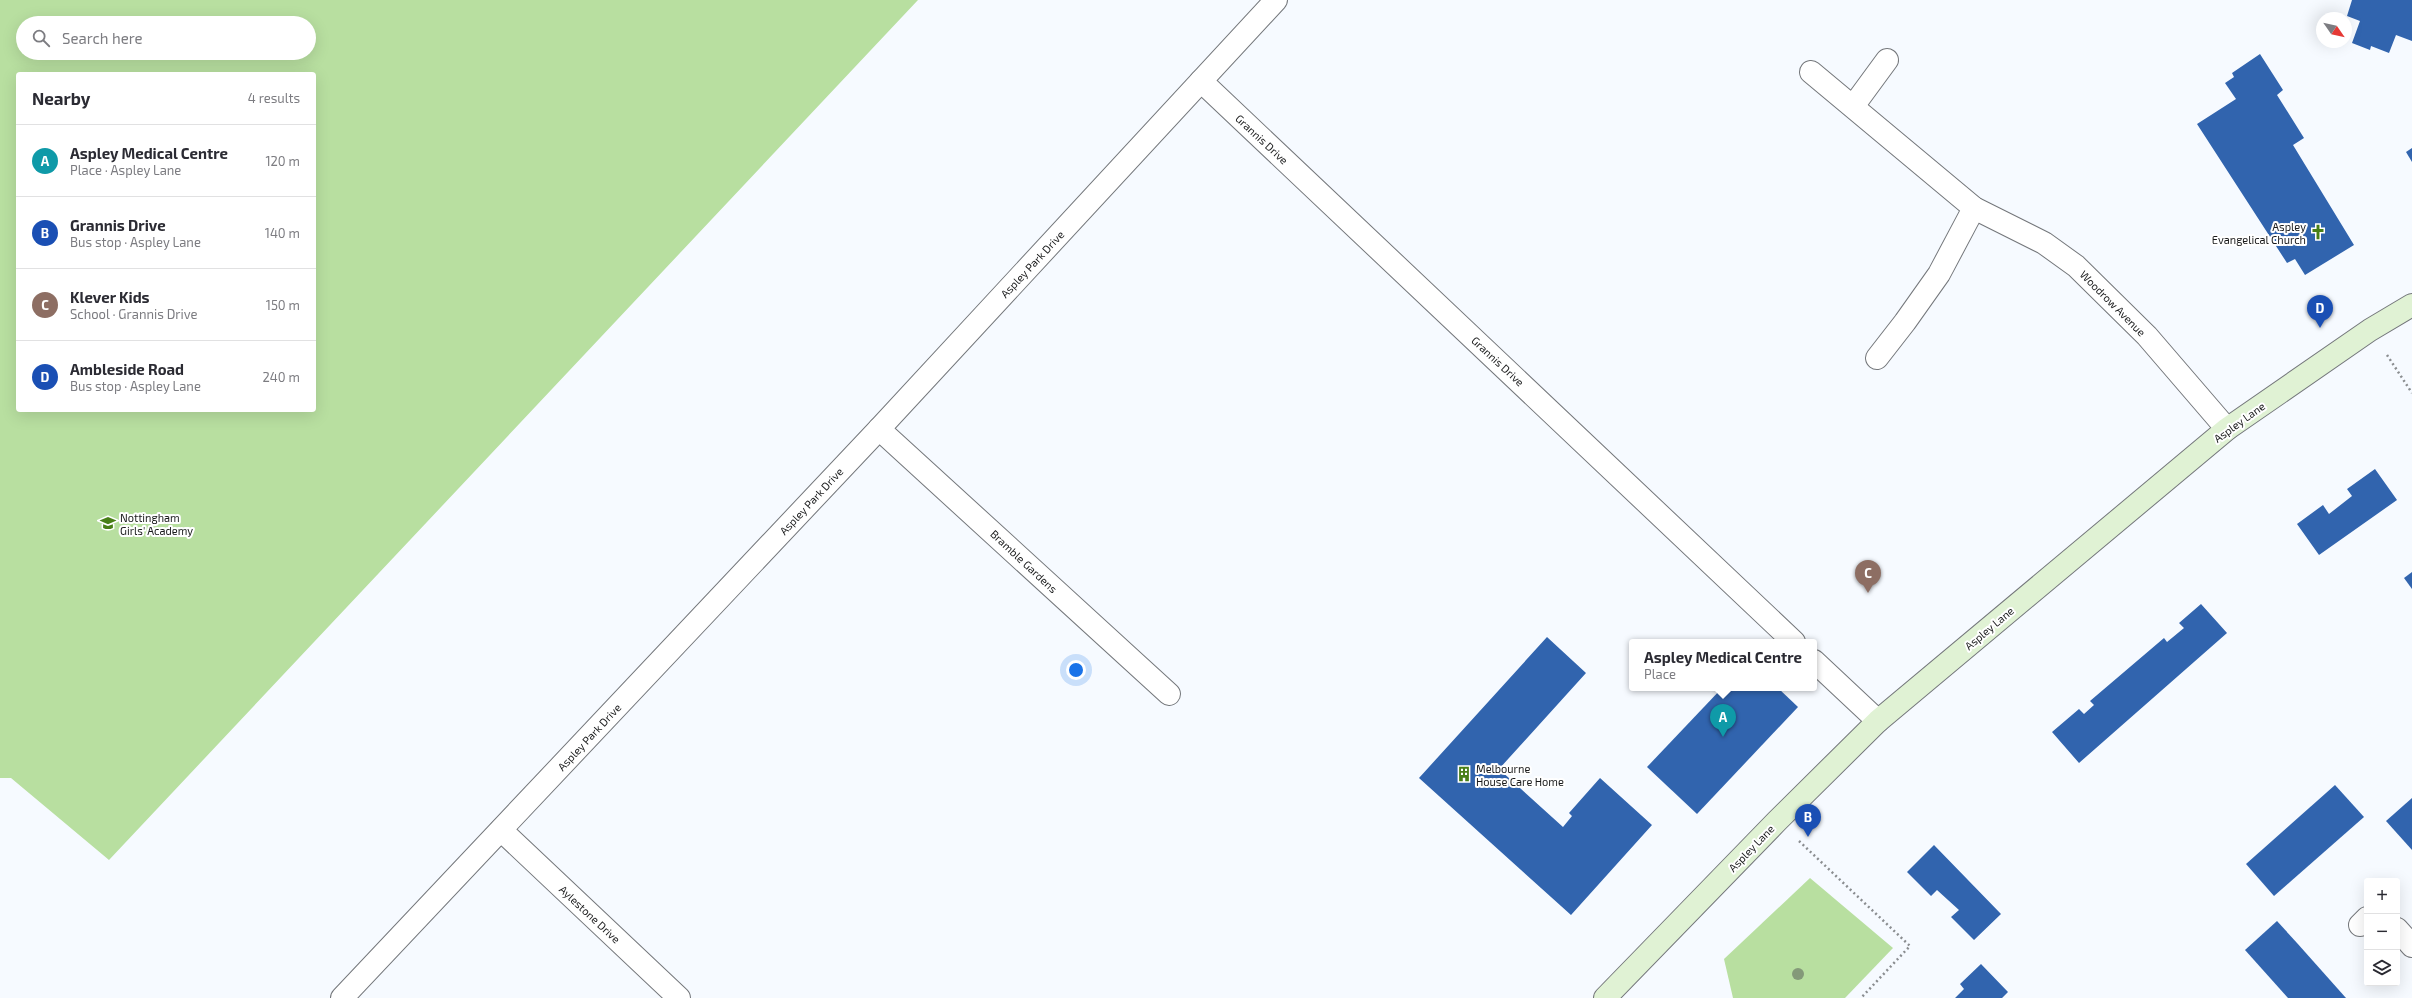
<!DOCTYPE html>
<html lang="en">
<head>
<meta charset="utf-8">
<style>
	:root { --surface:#fff; --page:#f2f2f3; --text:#2b2b33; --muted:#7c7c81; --line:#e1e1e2; --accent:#d93025 }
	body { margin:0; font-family:"Exo 2",sans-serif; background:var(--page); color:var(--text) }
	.controls { position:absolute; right:12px; bottom:12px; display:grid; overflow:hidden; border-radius:4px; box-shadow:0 4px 16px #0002 }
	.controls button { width:36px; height:36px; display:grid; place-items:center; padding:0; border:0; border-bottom:1px solid var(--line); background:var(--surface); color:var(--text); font:20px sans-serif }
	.compass { position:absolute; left:2316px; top:12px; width:36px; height:36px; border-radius:50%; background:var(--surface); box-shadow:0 4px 16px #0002; rotate:124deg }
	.you { position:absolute; left:1076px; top:670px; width:14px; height:14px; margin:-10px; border:3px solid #fff; border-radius:50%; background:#1a73e8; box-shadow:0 0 0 6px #1a73e833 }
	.badge { display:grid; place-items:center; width:26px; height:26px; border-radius:50%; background:var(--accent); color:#fff; font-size:13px; font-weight:700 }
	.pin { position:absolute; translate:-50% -33px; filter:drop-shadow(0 1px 2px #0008) }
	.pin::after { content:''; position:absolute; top:21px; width:14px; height:12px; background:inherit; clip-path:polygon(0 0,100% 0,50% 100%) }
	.popup { position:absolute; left:1629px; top:639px; width:188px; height:52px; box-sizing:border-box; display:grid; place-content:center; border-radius:4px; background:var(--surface); filter:drop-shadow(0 1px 3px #0005); font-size:13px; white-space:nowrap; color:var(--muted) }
	.popup b { font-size:15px; color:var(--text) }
	.popup::after { content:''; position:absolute; left:50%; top:100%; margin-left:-8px; border:8px solid transparent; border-top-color:var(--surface) }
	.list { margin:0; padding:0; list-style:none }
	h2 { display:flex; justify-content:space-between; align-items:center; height:52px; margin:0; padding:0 16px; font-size:17px }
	h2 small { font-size:13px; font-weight:400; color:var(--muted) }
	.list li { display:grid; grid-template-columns:26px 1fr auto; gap:12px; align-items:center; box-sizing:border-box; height:72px; padding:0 16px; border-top:1px solid var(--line) }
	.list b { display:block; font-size:15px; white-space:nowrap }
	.list p { margin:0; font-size:13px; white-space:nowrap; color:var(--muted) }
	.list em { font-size:13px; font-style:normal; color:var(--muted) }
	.icon { flex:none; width:22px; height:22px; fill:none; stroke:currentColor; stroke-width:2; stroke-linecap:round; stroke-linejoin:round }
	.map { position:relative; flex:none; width:2412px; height:998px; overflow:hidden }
	.search { position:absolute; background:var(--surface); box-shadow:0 4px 16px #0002; left:16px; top:16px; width:300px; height:44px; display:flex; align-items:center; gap:10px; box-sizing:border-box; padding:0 14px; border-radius:22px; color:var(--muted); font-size:15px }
	.panel { position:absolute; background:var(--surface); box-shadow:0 4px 16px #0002; left:16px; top:72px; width:300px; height:340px; border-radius:4px }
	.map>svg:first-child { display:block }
	.green { fill:#b8dfa0; fill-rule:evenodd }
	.building { fill:#3164ae }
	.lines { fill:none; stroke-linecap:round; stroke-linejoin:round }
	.street-casing { stroke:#74777b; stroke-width:24 }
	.secondary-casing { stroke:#74777b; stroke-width:24 }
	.path { stroke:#8a8d90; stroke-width:2.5; stroke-dasharray:2 3; stroke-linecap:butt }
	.street { stroke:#fff; stroke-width:22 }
	.secondary { stroke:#e0f2d4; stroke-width:22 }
	.tree { fill:#849979 }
	.labels { text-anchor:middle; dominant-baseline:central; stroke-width:4; stroke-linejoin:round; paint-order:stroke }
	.street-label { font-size:11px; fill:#191a1b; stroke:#fff }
	.poi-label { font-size:11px; fill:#191a1b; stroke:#fff; text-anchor:start }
</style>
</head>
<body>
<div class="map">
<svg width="2412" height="998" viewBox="0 0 2412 998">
	<rect width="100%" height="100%" fill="#f6faff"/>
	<g class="green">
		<path d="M0,0H918L109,860L11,778H0ZM23,23H309V53H23ZM18,74H314V410H18Z"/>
		<path d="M1810,878L1893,948L1845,998H1733L1724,959Z"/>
	</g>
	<g class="building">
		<path d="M2352,0H2412V41L2396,35L2389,53L2371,46L2370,50L2352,43L2360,21L2347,16Z"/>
		<path d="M2260,54L2283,90L2277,95L2304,138L2293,145L2354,245L2305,275L2295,259L2287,263L2197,124L2236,99L2225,83L2234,77L2232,73Z"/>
		<path d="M2412,148V162L2406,152Z"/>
		<path d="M2375,469L2397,500L2319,555L2297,524L2323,505L2329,514L2352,496L2347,489Z"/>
		<path d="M2412,572V589L2404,578Z"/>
		<path d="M2201,604L2227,633L2079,763L2052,732L2079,709L2084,714L2094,705L2090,701L2164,638L2167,642L2184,628L2179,623Z"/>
		<path d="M1547,637L1586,673L1499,769L1563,827L1572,816L1569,813L1600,778L1652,825L1571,915L1419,778Z"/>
		<path d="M1722,688H1778L1798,707L1697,814L1647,767Z"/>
		<path d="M2335,785L2364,817L2274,896L2246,864Z"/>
		<path d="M2412,798V850L2386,821Z"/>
		<path d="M1934,845L2001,914L1974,940L1951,917L1959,910L1937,890L1931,896L1907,872Z"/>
		<path d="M2277,921L2297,943L2346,998H2288L2245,950Z"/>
		<path d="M1981,964L2008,992L2002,998H1955L1964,989L1960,984Z"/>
	</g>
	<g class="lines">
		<defs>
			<g id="street">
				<path d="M1811,72L1974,208L2044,243L2076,266L2147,336L2227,429"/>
				<path d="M1201,81L1794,642"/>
				<path d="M1854,105L1887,60"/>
				<path d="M1877,358L1905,322L1939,274L1974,208"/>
				<path d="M879,429L1169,694"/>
				<path d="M1814,661L1878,721"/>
				<path d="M501,830L679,998"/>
				<path d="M2360,925L2367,918"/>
				<path d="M2397,929L2412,946"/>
				<path d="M342,998L879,429L1276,0"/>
			</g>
			<path id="secondary" d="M1605,998L1777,821L1878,721L2227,429L2370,330L2412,305"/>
		</defs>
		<use href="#street" class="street-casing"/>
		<use href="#secondary" class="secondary-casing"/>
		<g class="path">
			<path d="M2387,355L2412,393"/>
			<path d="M1799,841L1910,946L1861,998"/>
		</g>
		<use href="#street" class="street"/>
		<use href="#secondary" class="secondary"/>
	</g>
	<circle class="tree" cx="1798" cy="974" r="6"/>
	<defs>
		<symbol id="church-bare" viewBox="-9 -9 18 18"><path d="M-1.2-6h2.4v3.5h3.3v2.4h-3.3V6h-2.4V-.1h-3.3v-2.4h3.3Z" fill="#487f17" stroke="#fff" stroke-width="2.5" paint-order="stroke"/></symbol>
		<symbol id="school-bare" viewBox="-9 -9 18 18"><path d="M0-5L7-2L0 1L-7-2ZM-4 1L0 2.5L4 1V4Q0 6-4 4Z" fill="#487f17" stroke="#fff" stroke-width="2.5" paint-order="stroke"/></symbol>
		<symbol id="building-bare" viewBox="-9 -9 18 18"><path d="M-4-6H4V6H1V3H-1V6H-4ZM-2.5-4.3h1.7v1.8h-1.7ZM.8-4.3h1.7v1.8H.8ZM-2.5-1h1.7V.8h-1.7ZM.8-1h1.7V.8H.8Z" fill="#487f17" stroke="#fff" stroke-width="2.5" paint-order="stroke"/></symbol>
	</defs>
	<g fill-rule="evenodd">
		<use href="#church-bare" x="2307" y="221" width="22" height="22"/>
		<use href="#school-bare" x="97" y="512" width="22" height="22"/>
		<use href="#building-bare" x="1453" y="763" width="22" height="22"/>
	</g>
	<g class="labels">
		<g class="street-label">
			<text transform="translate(1262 139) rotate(43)">Grannis Drive</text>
			<text transform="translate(1032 264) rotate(-47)">Aspley Park Drive</text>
			<text transform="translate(2113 303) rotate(45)">Woodrow Avenue</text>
			<text transform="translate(1498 361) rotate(43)">Grannis Drive</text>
			<text transform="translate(2239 422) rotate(-36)">Aspley Lane</text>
			<text transform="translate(811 501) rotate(-47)">Aspley Park Drive</text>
			<text transform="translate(1024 561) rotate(43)">Bramble Gardens</text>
			<text transform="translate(1989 628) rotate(-40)">Aspley Lane</text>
			<text transform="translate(589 737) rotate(-47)">Aspley Park Drive</text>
			<text transform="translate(1751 848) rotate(-46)">Aspley Lane</text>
			<text transform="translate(590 914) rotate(43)">Aylestone Drive</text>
		</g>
		<g class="poi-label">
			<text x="2306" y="226" text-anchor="end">Aspley<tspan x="2306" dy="13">Evangelical Church</tspan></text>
			<text x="120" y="517">Nottingham<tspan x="120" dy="13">Girls' Academy</tspan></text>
			<text x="1476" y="768">Melbourne<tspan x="1476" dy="13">House Care Home</tspan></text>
		</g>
	</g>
</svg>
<div class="controls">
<button>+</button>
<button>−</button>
<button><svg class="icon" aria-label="layers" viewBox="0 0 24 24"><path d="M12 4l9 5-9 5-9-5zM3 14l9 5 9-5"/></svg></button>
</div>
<svg class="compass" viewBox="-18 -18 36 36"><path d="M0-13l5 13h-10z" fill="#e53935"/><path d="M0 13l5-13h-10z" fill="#7c7c81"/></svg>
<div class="you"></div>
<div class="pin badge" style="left:1723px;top:737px;background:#0f9aa8">A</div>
<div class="popup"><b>Aspley Medical Centre</b>Place</div>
<div class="pin badge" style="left:1808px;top:837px;background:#1a4fb4">B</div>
<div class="pin badge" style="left:1868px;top:593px;background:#8d6e63">C</div>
<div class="pin badge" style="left:2320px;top:328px;background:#1a4fb4">D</div>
<div class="search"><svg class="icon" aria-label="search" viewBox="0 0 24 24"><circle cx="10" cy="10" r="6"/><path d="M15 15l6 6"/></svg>Search here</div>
<section class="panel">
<h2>Nearby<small>4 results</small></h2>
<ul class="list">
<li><span class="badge" style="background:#0f9aa8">A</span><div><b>Aspley Medical Centre</b><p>Place · Aspley Lane</p></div><em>120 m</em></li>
<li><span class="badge" style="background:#1a4fb4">B</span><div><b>Grannis Drive</b><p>Bus stop · Aspley Lane</p></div><em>140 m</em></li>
<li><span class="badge" style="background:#8d6e63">C</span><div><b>Klever Kids</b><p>School · Grannis Drive</p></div><em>150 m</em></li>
<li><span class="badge" style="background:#1a4fb4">D</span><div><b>Ambleside Road</b><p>Bus stop · Aspley Lane</p></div><em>240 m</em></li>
</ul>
</section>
</div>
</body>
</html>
